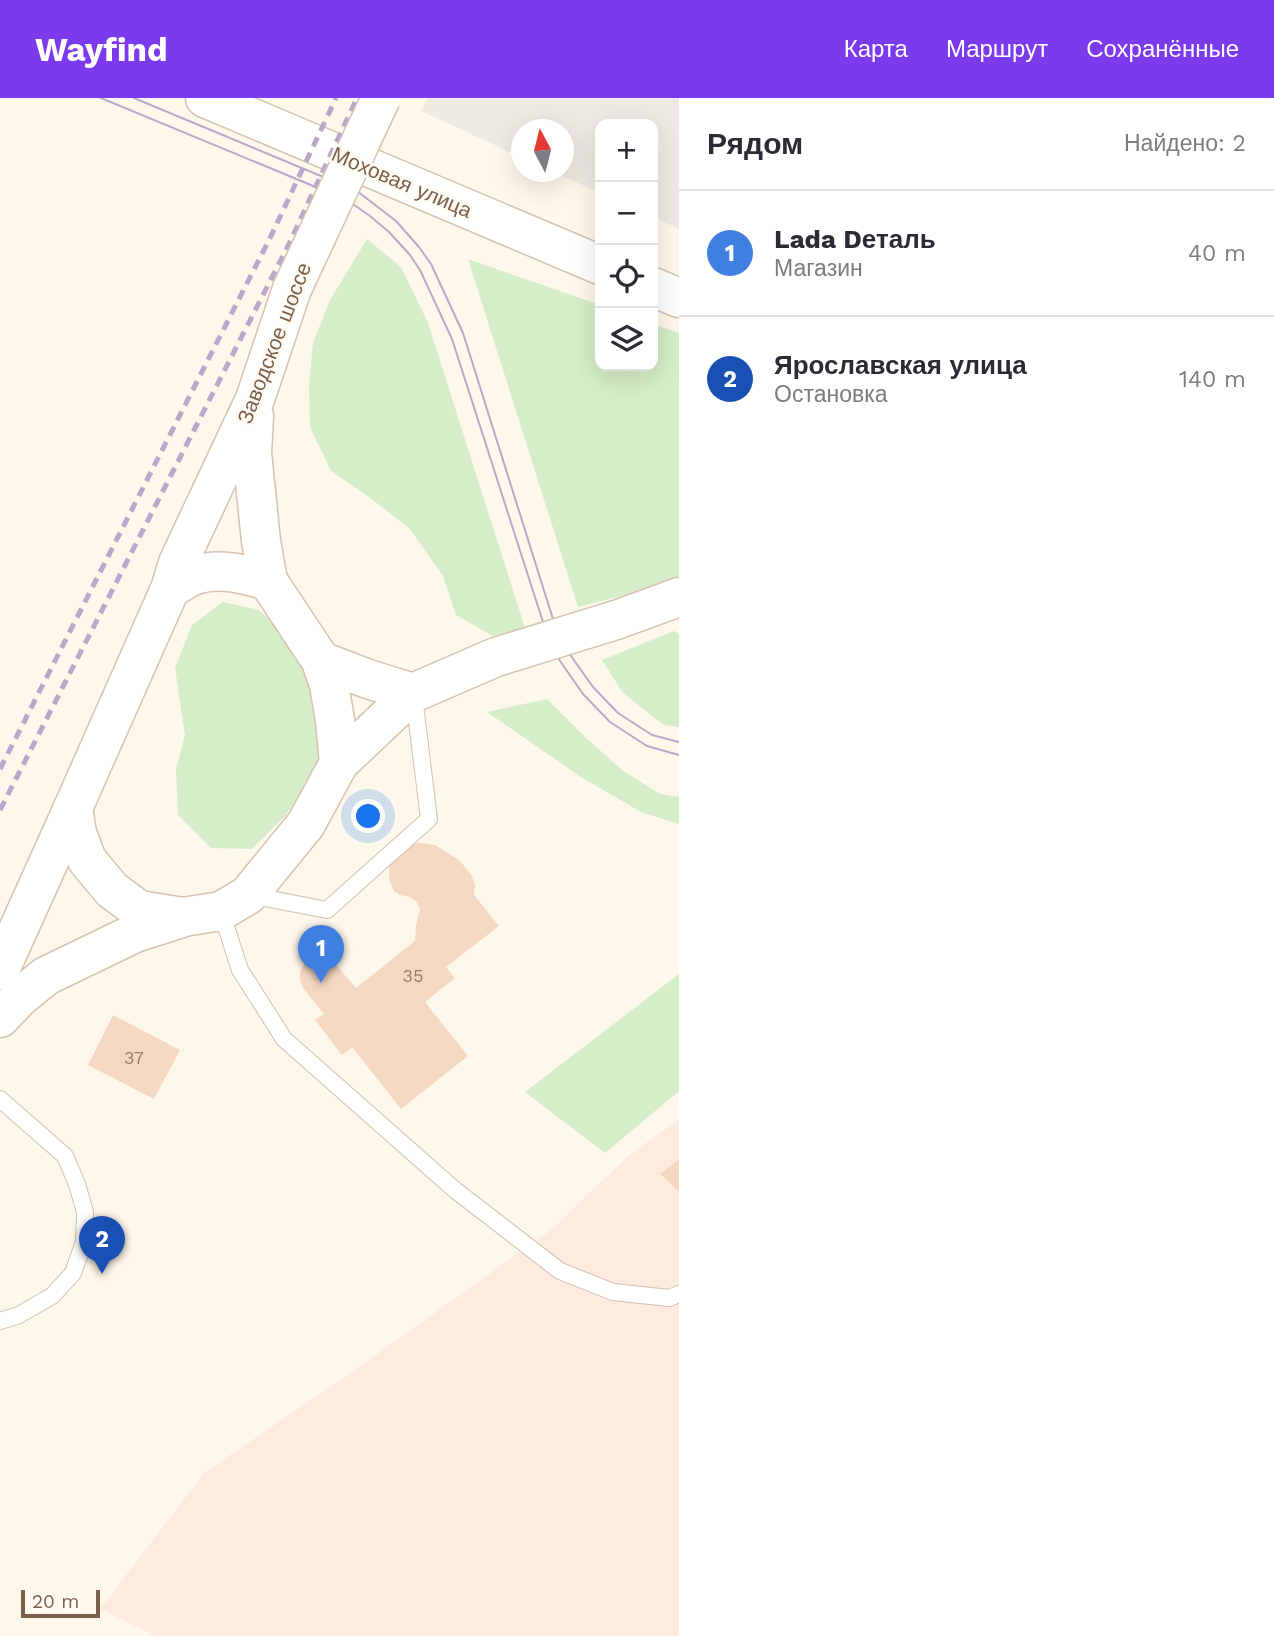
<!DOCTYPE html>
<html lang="ru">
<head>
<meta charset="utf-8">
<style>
	:root { --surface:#fff; --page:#f7f7f7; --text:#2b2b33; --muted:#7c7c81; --line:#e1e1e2; --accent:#7c3aed }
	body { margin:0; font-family:"Work Sans",sans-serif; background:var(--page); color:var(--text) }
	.controls { position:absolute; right:21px; top:21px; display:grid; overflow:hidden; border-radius:14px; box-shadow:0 7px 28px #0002 }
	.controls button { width:63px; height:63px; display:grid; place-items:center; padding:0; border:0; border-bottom:2px solid var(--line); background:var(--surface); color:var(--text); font:35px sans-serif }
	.compass { position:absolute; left:511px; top:21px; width:63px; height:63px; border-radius:50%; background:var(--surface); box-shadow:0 7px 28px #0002; rotate:353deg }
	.scale { position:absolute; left:21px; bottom:18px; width:79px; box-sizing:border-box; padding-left:7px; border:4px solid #7c5f4b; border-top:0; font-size:19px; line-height:24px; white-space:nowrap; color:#7c5f4b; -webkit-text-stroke:5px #fffbf3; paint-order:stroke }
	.you { position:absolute; left:369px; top:719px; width:24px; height:24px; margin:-18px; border:5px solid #fff; border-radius:50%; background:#1a73e8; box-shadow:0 0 0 10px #1a73e833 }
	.badge { display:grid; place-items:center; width:46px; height:46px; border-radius:50%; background:var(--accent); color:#fff; font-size:23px; font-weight:700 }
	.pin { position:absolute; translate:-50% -58px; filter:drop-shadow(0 2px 4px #0008) }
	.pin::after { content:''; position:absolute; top:37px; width:24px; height:21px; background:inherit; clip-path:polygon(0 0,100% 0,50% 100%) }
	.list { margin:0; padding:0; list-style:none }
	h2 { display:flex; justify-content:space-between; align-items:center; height:91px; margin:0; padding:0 28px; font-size:30px }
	h2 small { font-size:23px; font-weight:400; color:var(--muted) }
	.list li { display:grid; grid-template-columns:46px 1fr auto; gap:21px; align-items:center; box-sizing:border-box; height:126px; padding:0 28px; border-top:2px solid var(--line) }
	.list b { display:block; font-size:26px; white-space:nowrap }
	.list p { margin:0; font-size:23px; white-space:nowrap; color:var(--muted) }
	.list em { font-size:23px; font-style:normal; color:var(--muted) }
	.icon { flex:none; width:38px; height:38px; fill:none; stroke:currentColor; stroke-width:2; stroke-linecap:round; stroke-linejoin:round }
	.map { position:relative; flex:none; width:679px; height:1538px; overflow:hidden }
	header { display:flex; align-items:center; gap:42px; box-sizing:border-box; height:98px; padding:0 35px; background:var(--accent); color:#fff }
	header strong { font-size:33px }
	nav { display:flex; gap:38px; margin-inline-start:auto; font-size:24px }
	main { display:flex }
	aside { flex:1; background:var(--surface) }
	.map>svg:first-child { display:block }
	.commercial { fill:#feeadf }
	.industrial { fill:#efeae4 }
	.green { fill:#d5edc8 }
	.building { fill:#f5d8c1 }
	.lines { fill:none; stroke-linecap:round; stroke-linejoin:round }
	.lane-casing { stroke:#d2c0af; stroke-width:18 }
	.secondary-casing { stroke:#d7c2af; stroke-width:41 }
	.lane { stroke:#fff; stroke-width:16 }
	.secondary { stroke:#fff; stroke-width:38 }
	.tram { stroke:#bba7ca; stroke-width:2 }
	.rail { stroke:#bba7ca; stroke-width:5; stroke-dasharray:10 7; stroke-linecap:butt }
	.secondary-bridge-casing { stroke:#d7c2af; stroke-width:41; stroke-linecap:butt }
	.secondary-bridge { stroke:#fff; stroke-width:38 }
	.labels { text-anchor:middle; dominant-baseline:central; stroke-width:5; stroke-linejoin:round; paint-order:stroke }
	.number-label { font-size:18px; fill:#9a7d68 }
	.street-label { font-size:21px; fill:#7c5f4b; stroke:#fffbf3 }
</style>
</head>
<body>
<header>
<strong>Wayfind</strong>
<nav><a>Карта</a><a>Маршрут</a><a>Сохранённые</a></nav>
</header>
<main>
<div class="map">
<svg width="679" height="1538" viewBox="0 0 679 1538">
	<rect width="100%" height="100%" fill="#fef7eb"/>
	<path class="commercial" d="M679,1022V1538H156L100,1511L205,1374L335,1286L552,1131L630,1056Z"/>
	<path class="industrial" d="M427,0H679V131L653,119V26H600V95L554,74H564V32H522L521,59L421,13Z"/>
	<g class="green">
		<path d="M367,141L401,169L428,225L525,530L493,538L456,517L443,478L410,431L369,399L331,373L310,329L309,286L313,245L330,202Z"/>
		<path d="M468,161L600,207V268H653V226L679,235V478L625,497L578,509Z"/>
		<path d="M223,504L259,512L288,538L315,582L324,653L310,684L285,718L252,751L211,750L178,717L176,671L185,637L175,570L192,527Z"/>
		<path d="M674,533L679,536V629L664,627L623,595L602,562Z"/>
		<path d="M547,601L585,639L622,672L660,696L679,699V726L641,714L581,679L487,614Z"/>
		<path d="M679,876V993L605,1055L525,994Z"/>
	</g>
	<g class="building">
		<path d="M421,745L435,747L459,762L471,776L475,787L474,797L499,828L446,869L455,880L425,904L468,958L401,1011L352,949L342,957L315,922L324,916L303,890L300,882V874L304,866L312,859L322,857L331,861L356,890L415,843L416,827L420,811L416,803L410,799L400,797L394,793L390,784L389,773L391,762L411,746Z"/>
		<path d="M113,917L180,952L154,1001L88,967Z"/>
		<path d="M679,1061V1094L660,1076Z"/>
	</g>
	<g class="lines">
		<defs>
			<g id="lane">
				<path d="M250,797L327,812L429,721L414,599"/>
				<path d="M221,813L240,872L284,941L455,1092L560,1173L613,1194L669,1200L679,1196"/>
				<path d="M0,1001L65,1058L77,1086L85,1114L84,1144L73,1175L52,1198L19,1217L0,1223"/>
			</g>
			<g id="secondary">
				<path d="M205,0L600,167"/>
				<path d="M653,189L679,200"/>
				<path d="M254,318L252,355L261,443L268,483"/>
				<path d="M170,491L178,465L255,301L292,191"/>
				<path d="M616,522L679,499"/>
				<path d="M321,563L368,581L413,595"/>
				<path d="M339,665L335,622L329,587L321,563L268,483C245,476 219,469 195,477C186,480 178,487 170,491L73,710L77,735L87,762L112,792L139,812L183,819L221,813L248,797L306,726L339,665L413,595L496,559"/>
				<path d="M0,872L73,710"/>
				<path d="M0,920L20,899L46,878L135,835L179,821"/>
			</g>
		</defs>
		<use href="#lane" class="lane-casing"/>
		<use href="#secondary" class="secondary-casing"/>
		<use href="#lane" class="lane"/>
		<use href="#secondary" class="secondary"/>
		<g class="tram">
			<path d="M101,0L347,102L370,118L389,134L410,157L420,172L452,241L543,524L560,563L583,596L610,624L647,648L679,657"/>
			<path d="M134,0L357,93L396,123L419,149L431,166L463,235L553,521L571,558L593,589L618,615L652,637L679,644"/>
		</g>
		<g class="rail">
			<path d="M0,671L270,140L336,0"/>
			<path d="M0,712L288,148L357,0"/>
		</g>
		<defs>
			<g id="secondary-bridge">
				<path d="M292,191L381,0"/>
				<path d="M496,559L616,522"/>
			</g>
		</defs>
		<use href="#secondary-bridge" class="secondary-bridge-casing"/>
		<use href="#secondary-bridge" class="secondary-bridge"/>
	</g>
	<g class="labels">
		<g class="number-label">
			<text x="413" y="877">35</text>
			<text x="134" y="959">37</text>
		</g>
		<g class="street-label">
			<text transform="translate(402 84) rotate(23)">Моховая улица</text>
			<text transform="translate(274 245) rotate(-69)">Заводское шоссе</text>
		</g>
	</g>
</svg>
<div class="controls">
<button>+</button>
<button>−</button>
<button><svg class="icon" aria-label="locate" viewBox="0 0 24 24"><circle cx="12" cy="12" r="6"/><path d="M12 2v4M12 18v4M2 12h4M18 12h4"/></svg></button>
<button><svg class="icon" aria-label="layers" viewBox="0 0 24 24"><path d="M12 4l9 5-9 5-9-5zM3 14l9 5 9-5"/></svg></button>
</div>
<svg class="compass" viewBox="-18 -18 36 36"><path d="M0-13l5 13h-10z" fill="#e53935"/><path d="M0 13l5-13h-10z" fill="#7c7c81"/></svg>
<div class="scale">20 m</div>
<div class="you"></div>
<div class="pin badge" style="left:321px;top:885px;background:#3f7fe0">1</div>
<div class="pin badge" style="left:102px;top:1176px;background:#1a4fb4">2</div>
</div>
<aside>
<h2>Рядом<small>Найдено: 2</small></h2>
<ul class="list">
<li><span class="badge" style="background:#3f7fe0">1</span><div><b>Lada Dеталь</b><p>Магазин</p></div><em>40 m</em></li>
<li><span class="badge" style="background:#1a4fb4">2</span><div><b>Ярославская улица</b><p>Остановка</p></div><em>140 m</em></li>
</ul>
</aside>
</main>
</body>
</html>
